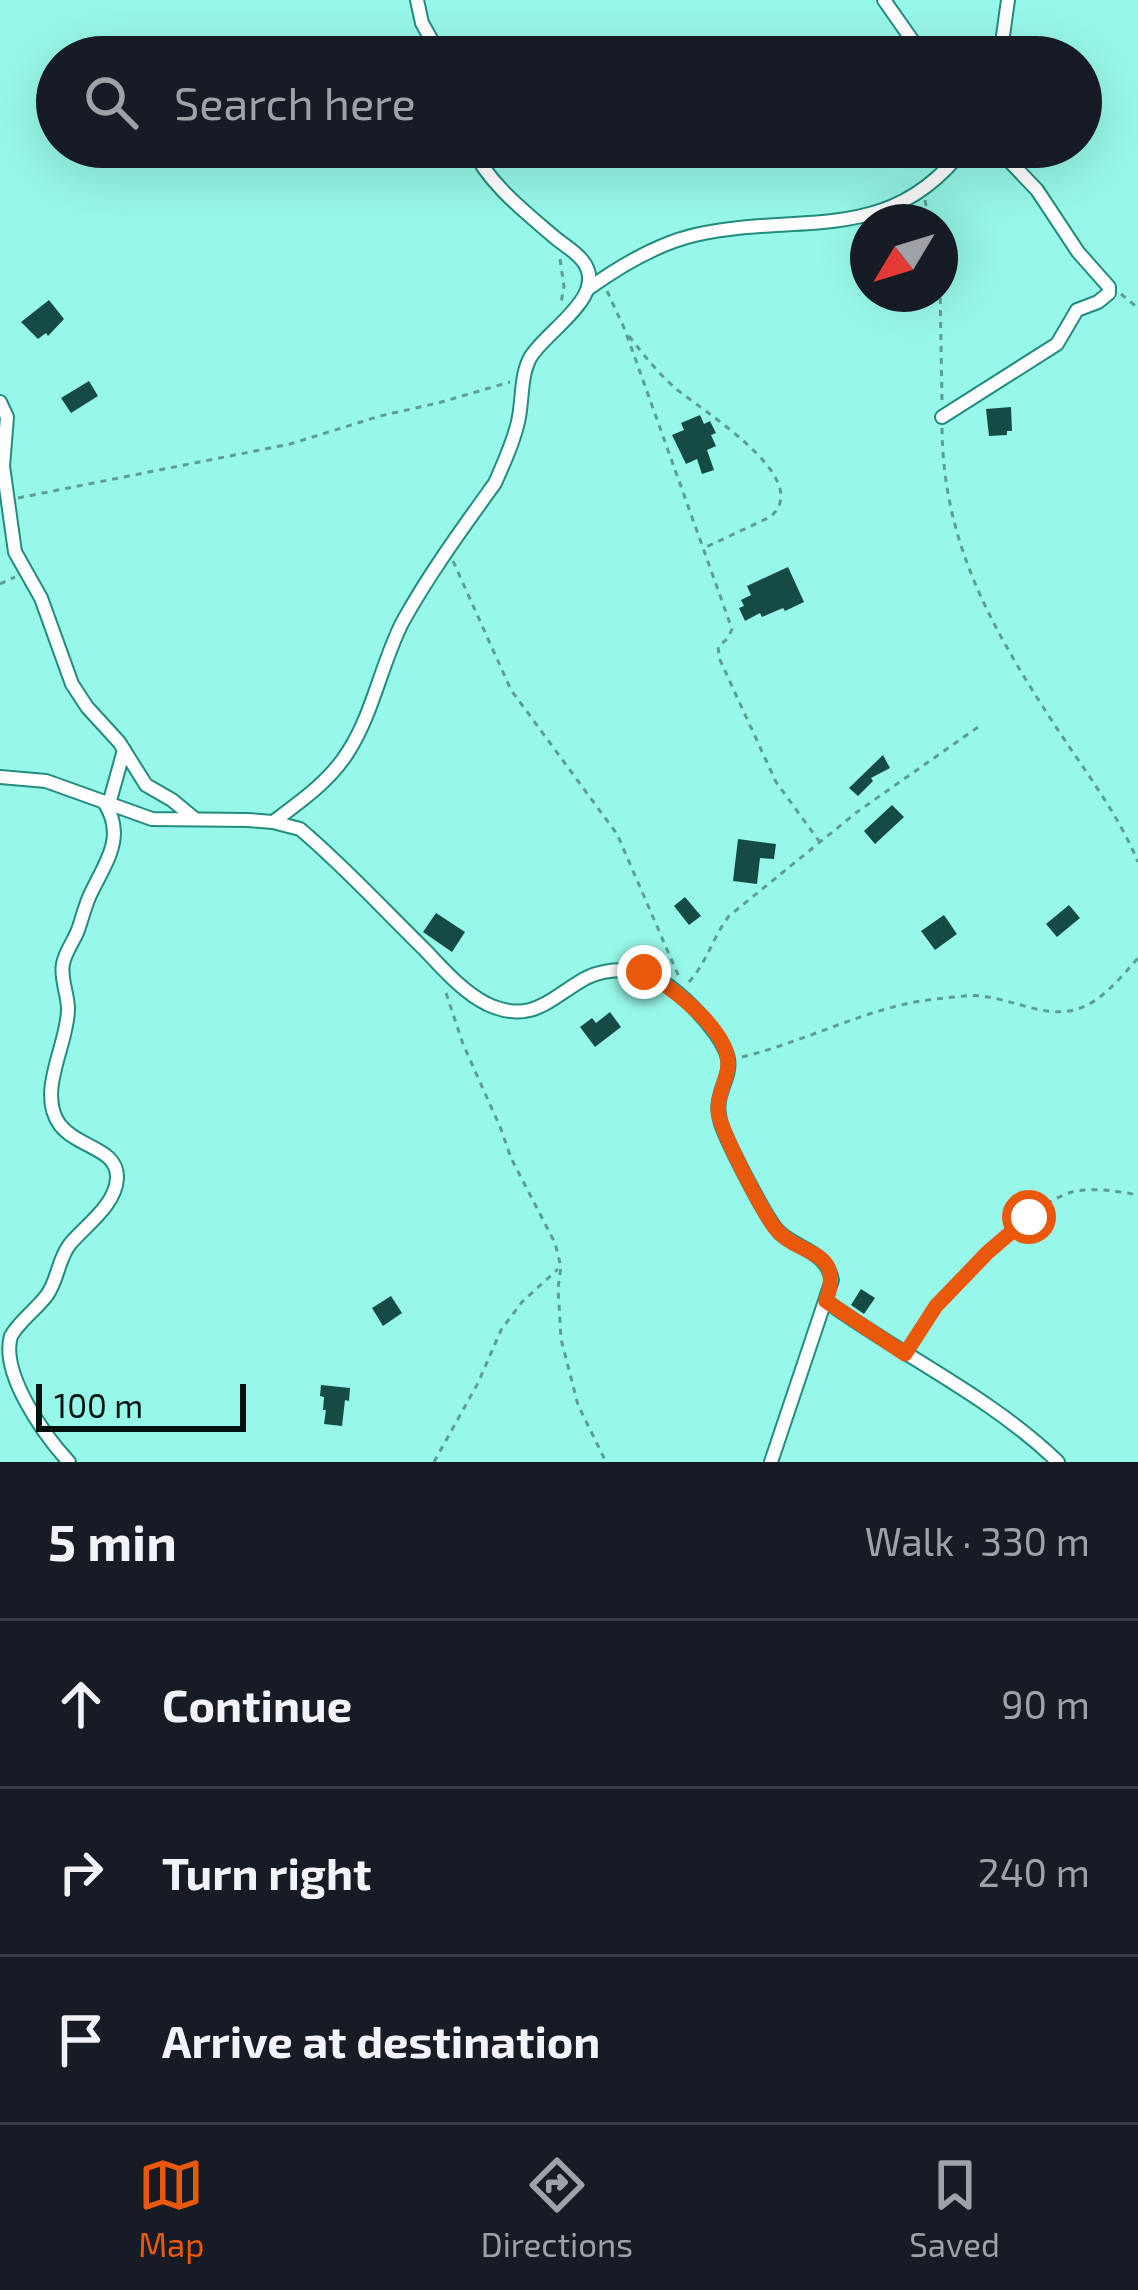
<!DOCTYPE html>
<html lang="en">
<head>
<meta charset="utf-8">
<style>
	:root { --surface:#171b24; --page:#20242c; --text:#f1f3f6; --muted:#9ea1a6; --line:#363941; --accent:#ea580c }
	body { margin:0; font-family:"Exo 2",sans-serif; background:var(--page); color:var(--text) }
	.compass { position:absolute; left:850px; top:204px; width:108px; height:108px; border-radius:50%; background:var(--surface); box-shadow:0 12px 48px #0002; rotate:232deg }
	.scale { position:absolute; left:36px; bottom:30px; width:210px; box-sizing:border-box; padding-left:12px; border:6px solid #011210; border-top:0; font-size:33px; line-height:42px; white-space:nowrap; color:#011210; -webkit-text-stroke:9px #97f7e8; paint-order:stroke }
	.stop { position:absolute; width:36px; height:36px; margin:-27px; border:9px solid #ea580c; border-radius:50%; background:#fff }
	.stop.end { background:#ea580c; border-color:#fff; box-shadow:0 3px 12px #0008 }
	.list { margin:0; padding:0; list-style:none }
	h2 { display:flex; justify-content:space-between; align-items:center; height:156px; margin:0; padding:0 48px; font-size:51px }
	h2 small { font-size:39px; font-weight:400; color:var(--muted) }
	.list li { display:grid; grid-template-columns:78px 1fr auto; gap:36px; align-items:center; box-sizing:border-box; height:168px; padding:0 48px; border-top:3px solid var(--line) }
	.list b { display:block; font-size:45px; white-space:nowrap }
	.list em { font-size:39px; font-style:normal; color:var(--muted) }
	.icon { flex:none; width:66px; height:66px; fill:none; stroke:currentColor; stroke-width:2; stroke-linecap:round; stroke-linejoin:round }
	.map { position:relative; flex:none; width:1138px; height:1462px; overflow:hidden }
	.search { position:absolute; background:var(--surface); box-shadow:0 12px 48px #0002; left:36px; right:36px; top:36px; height:132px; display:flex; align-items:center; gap:30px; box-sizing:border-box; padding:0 42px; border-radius:66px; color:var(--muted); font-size:45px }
	.sheet { height:660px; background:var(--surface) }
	nav { display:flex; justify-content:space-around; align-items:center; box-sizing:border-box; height:168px; border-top:3px solid var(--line); background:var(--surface); font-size:33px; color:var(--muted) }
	nav a { display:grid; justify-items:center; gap:6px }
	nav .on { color:var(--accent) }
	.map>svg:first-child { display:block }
	.building { fill:#164b45 }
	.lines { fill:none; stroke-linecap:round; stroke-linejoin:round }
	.minor-casing { stroke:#228c7f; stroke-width:16 }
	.path { stroke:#5d9e94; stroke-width:3; stroke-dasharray:6 6; stroke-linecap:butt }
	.minor { stroke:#fff; stroke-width:12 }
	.route { stroke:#ea580c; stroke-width:15 }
</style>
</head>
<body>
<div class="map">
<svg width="1138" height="1462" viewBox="0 0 1138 1462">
	<rect width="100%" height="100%" fill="#97f7e8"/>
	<g class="building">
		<path d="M49,300L64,319L48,336L46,333L38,339L21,322Z"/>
		<path d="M89,381L98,396L71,413L61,398Z"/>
		<path d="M1011,407L1012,431H1007V435L989,436L986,409Z"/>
		<path d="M700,415L704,424L710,421L716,433L711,435L716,446L707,450L714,470L702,474L697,459L686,464L672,435L684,430L681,423Z"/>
		<path d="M788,567L804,602L785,611L783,608L762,617L760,613L745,621L739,608L744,606L741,600L751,595L747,586Z"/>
		<path d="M883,755L890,768L871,778L873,781L858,796L849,788Z"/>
		<path d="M892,805L904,817L875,844L864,831Z"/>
		<path d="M738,839L776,844L774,859L760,858L757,884L733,881Z"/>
		<path d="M685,897L701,916L689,925L674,906Z"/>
		<path d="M1069,905L1080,918L1057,937L1046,924Z"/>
		<path d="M436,913L465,932L452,952L423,932Z"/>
		<path d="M944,915L957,934L935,950L921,931Z"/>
		<path d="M610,1012L621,1027L595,1047L580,1027L592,1018L596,1023Z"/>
		<path d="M861,1289L875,1298L864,1314L851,1305Z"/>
		<path d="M391,1296L402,1313L383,1326L372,1308Z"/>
		<path d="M321,1385L350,1388L349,1401L345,1400L342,1426L324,1424L326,1410H323L324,1397L320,1396Z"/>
	</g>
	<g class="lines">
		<defs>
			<g id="minor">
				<path d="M417,0L422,23L441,57"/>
				<path d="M884,0L924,57"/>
				<path d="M1000,57L1008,0"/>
				<path d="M588,289C620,266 656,244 695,235C799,211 889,248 965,147"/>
				<path d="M0,402L7,417L3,466L15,552L41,598L72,684L87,707L119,742L146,785L172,800L195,819"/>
				<path d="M942,417L1057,344L1077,310L1098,302L1109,293V287L1078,252L1037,190L996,147"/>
				<path d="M0,777L46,781L152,819L248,820L273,822L300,829C344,866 384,910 425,950C443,969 463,992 487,1004C532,1025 550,998 586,978C602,970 622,969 640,971C667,976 723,1031 728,1059C732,1082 709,1095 723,1129C731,1149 767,1221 780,1233C799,1250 826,1251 832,1280L771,1462"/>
				<path d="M109,804L124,750"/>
				<path d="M273,822C300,802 330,781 348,752C373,713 381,665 402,623C429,574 462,529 495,483C504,463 513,443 518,422C523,401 520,377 530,358C545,331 611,295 582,260C574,250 562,244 553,236C524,211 487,182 472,147"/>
				<path d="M826,1301C902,1356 991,1397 1058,1462"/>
				<path d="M69,1462C44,1435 0,1373 11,1336C20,1320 37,1309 47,1295C58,1280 58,1259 70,1244C85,1226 116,1205 117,1178C118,1148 78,1148 60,1125C36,1092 68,1045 68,1009C68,994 60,978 63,964C65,952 74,941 78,930C82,919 85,906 90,895C105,863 127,837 104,802"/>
			</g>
		</defs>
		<use href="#minor" class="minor-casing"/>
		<g class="path">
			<path d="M925,200L929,222"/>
			<path d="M560,259L564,286L561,303"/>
			<path d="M940,286L942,400"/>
			<path d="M607,291L625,330L732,629L728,638L718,647L720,660L776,782L819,841"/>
			<path d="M1121,294L1138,308"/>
			<path d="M629,336C643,354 657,372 674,387C699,409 817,479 770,517L702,549"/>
			<path d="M942,428C943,545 994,632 1056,727C1085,771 1118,814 1138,862"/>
			<path d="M18,498L290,444L380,416L438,403L510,382"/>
			<path d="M453,561L511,690L617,834L679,977"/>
			<path d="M0,584L15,577"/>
			<path d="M689,982C707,962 713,937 729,916L857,812L981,725"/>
			<path d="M446,993L463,1044L501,1129L511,1158L555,1243L561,1267L558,1288L561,1339L578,1405L606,1462"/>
			<path d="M742,1057C796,1044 847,1018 901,1005C922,1000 943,998 965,996C1001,992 1040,1019 1074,1010C1101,1003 1120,978 1138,958"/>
			<path d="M914,1341C921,1330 927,1319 935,1308C959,1276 1034,1202 1072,1192C1094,1187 1116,1191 1138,1195"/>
			<path d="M434,1462L478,1383L501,1330L522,1302L558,1269"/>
		</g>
		<use href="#minor" class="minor"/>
	</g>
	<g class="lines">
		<path class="route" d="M644,972C671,986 730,1031 728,1065C727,1081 717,1094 718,1111C720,1130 762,1211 775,1228C799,1258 845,1247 826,1301L905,1354L936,1306L988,1252L1029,1217"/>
	</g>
</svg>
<svg class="compass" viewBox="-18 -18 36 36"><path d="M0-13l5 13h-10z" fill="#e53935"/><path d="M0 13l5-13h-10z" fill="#9ea1a6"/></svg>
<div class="scale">100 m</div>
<div class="stop" style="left:1029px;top:1217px"></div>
<div class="stop end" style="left:644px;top:972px"></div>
<div class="search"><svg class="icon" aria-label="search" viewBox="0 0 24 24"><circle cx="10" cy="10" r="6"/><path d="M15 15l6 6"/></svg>Search here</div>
</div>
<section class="sheet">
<h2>5 min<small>Walk · 330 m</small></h2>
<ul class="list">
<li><svg class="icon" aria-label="ahead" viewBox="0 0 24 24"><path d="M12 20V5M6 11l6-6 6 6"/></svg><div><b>Continue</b></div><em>90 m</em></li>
<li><svg class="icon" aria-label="right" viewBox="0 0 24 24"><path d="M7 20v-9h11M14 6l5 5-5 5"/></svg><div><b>Turn right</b></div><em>240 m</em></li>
<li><svg class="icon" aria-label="arrive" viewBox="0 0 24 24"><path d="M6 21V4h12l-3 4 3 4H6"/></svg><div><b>Arrive at destination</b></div></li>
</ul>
</section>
<nav>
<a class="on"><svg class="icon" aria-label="map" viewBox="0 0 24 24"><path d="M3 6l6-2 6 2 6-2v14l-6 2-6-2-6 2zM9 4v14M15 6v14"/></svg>Map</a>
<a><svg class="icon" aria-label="directions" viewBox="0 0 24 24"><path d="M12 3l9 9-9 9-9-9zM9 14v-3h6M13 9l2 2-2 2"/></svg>Directions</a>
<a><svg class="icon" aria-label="saved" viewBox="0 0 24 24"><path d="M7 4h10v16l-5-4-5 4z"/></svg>Saved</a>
</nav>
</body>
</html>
